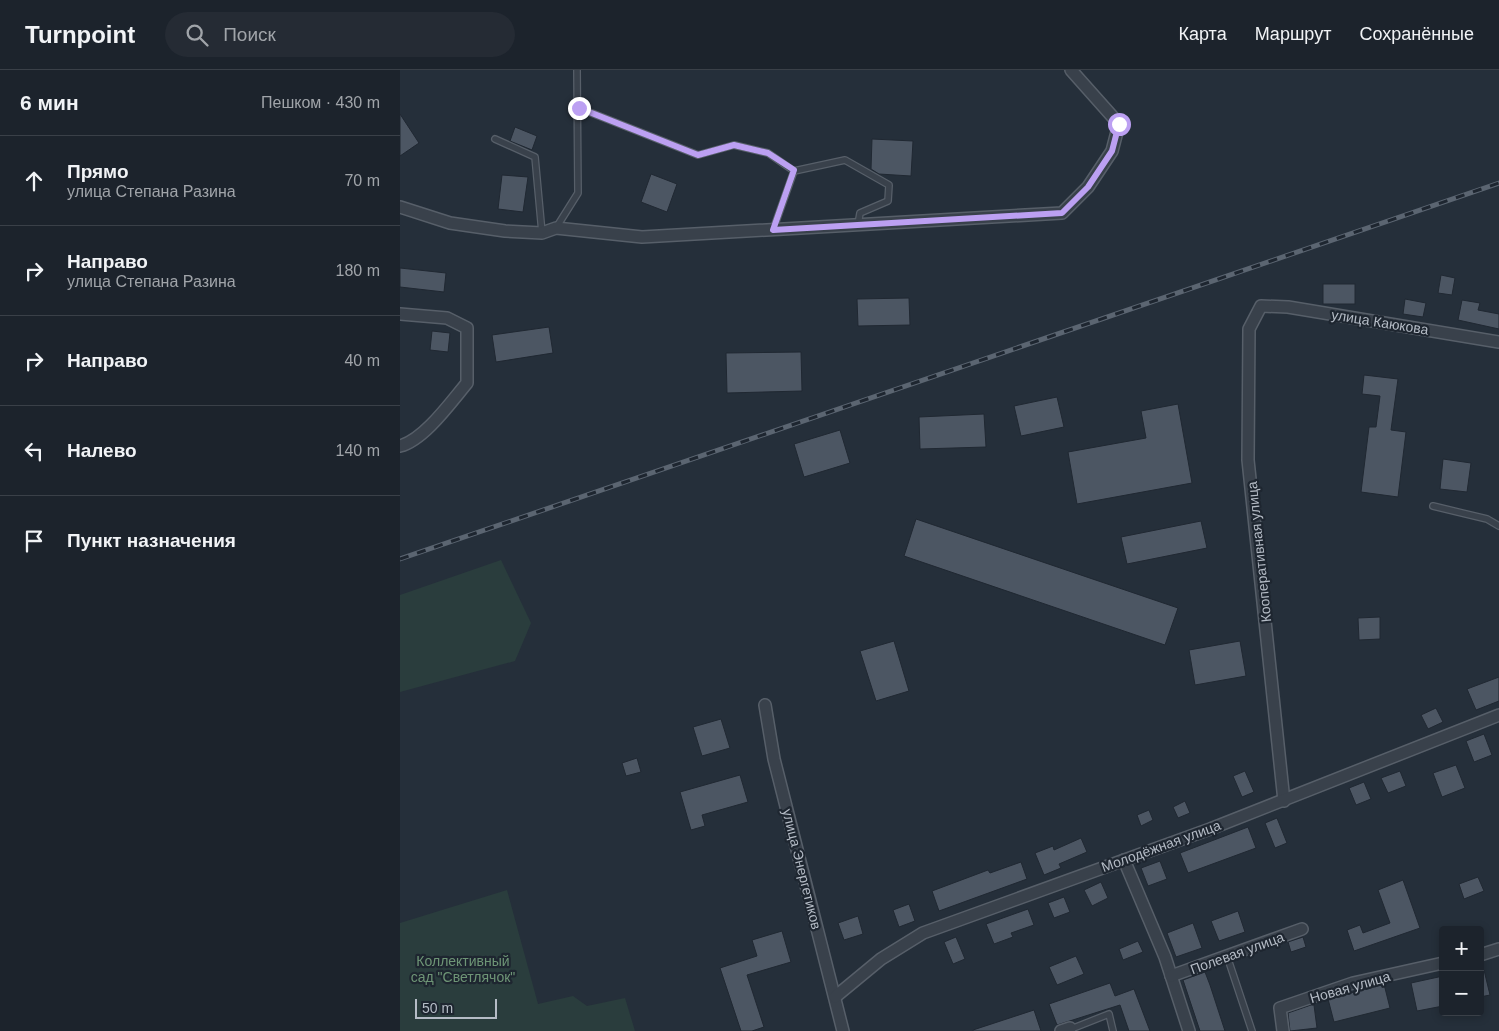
<!DOCTYPE html>
<html lang="ru">
<head>
<meta charset="utf-8">
<style>
	:root { --surface:#1c232c; --page:#252b34; --text:#f1f3f6; --muted:#a0a4a9; --line:#3a4048 }
	body { margin:0; font-family:Arial,sans-serif; background:var(--page); color:var(--text) }
	.controls { position:absolute; right:15px; bottom:15px; display:grid; overflow:hidden; border-radius:5px; box-shadow:0 2px 8px #0003 }
	.controls button { width:45px; height:45px; display:grid; place-items:center; padding:0; border:0; border-bottom:1px solid var(--line); background:var(--surface); color:var(--text); font:25px sans-serif }
	.scale { position:absolute; left:15px; bottom:12px; width:82px; box-sizing:border-box; padding-left:5px; border:2px solid #b5bcc6; border-top:0; font-size:14px; line-height:18px; white-space:nowrap; color:#b5bcc6; -webkit-text-stroke:4px #1e2630; paint-order:stroke }
	.stop { position:absolute; width:15px; height:15px; margin:-11px; border:4px solid #bca0f2; border-radius:50%; background:#fff }
	.stop.end { background:#bca0f2; border-color:#fff; box-shadow:0 1px 5px #0008 }
	.list { margin:0; padding:0; list-style:none }
	h2 { display:flex; justify-content:space-between; align-items:center; height:65px; margin:0; padding:0 20px; font-size:21px }
	h2 small { font-size:16px; font-weight:400; color:var(--muted) }
	.list li { display:grid; grid-template-columns:32px 1fr auto; gap:15px; align-items:center; box-sizing:border-box; height:90px; padding:0 20px; border-top:1px solid var(--line) }
	.list b { display:block; font-size:19px; white-space:nowrap }
	.list p { margin:0; font-size:16px; white-space:nowrap; color:var(--muted) }
	.list em { font-size:16px; font-style:normal; color:var(--muted) }
	.icon { flex:none; width:28px; height:28px; fill:none; stroke:currentColor; stroke-width:2; stroke-linecap:round; stroke-linejoin:round }
	.map { position:relative; flex:none; width:1099px; height:961px; overflow:hidden }
	header { display:flex; align-items:center; gap:30px; box-sizing:border-box; height:70px; padding:0 25px; background:var(--surface); border-bottom:1px solid var(--line) }
	header strong { font-size:24px }
	nav { display:flex; gap:28px; margin-inline-start:auto; font-size:18px }
	.search { width:350px; height:45px; background:var(--page); display:flex; align-items:center; gap:12px; box-sizing:border-box; padding:0 18px; border-radius:28px; color:var(--muted); font-size:19px }
	main { display:flex }
	aside { flex:1; background:var(--surface) }
	.map>svg:first-child { display:block }
	.green { fill:#2a3d3d }
	.building { fill:#4c5663; stroke:#202832 }
	.lines { fill:none; stroke-linecap:round; stroke-linejoin:round }
	.service-casing { stroke:#575f69; stroke-width:8 }
	.minor-casing { stroke:#575f69; stroke-width:14 }
	.service { stroke:#39414b; stroke-width:5.5 }
	.minor { stroke:#39414b; stroke-width:11 }
	.rail-casing { stroke:#5b6571; stroke-width:5 }
	.rail { stroke:#1e2630; stroke-width:3; stroke-dasharray:9; stroke-linecap:butt }
	.route { stroke:#bca0f2; stroke-width:6 }
	.labels { text-anchor:middle; dominant-baseline:central; stroke-width:4.5; stroke-linejoin:round; paint-order:stroke }
	.street-label { font-size:14px; fill:#b5bcc6; stroke:#1e2630 }
	.park-label { font-size:14px; fill:#6e9576; stroke:#1e2630 }
</style>
</head>
<body>
<header>
<strong>Turnpoint</strong>
<div class="search"><svg class="icon" aria-label="search" viewBox="0 0 24 24"><circle cx="10" cy="10" r="6"/><path d="M15 15l6 6"/></svg>Поиск</div>
<nav><a>Карта</a><a>Маршрут</a><a>Сохранённые</a></nav>
</header>
<main>
<aside>
<h2>6 мин<small>Пешком · 430 m</small></h2>
<ul class="list">
<li><svg class="icon" aria-label="ahead" viewBox="0 0 24 24"><path d="M12 20V5M6 11l6-6 6 6"/></svg><div><b>Прямо</b><p>улица Степана Разина</p></div><em>70 m</em></li>
<li><svg class="icon" aria-label="right" viewBox="0 0 24 24"><path d="M7 20v-9h11M14 6l5 5-5 5"/></svg><div><b>Направо</b><p>улица Степана Разина</p></div><em>180 m</em></li>
<li><svg class="icon" aria-label="right" viewBox="0 0 24 24"><path d="M7 20v-9h11M14 6l5 5-5 5"/></svg><div><b>Направо</b></div><em>40 m</em></li>
<li><svg class="icon" aria-label="left" viewBox="0 0 24 24"><path d="M17 20v-9H6M10 6l-5 5 5 5"/></svg><div><b>Налево</b></div><em>140 m</em></li>
<li><svg class="icon" aria-label="arrive" viewBox="0 0 24 24"><path d="M6 21V4h12l-3 4 3 4H6"/></svg><div><b>Пункт назначения</b></div></li>
</ul>
</aside>
<div class="map">
<svg width="1099" height="961" viewBox="0 0 1099 961">
	<rect width="100%" height="100%" fill="#252f3a"/>
	<g class="green">
		<path d="M101,490L131,553L115,591L0,622V525Z"/>
		<path d="M107,820L138,934L173,926L187,936L225,928L235,961H0V853Z"/>
	</g>
	<g class="building">
		<path d="M0,44L19,73L0,86Z"/>
		<path d="M115,57L137,66L132,80L110,71Z"/>
		<path d="M472,69L513,71L511,106L479,104L471,99Z"/>
		<path d="M251,104L277,114L267,142L241,132Z"/>
		<path d="M102,105L128,107L123,142L98,139Z"/>
		<path d="M0,198L46,203L44,222L0,217Z"/>
		<path d="M1041,205L1055,208L1052,225L1038,223Z"/>
		<rect x="923" y="214" width="32" height="20"/>
		<path d="M509,228L510,255L458,256L457,229Z"/>
		<path d="M1005,229L1026,233L1023,247L1003,244Z"/>
		<path d="M1062,230L1080,233L1078,240L1099,244V259L1058,250Z"/>
		<path d="M149,257L153,283L96,292L92,265Z"/>
		<path d="M32,261L50,263L48,282L30,280Z"/>
		<path d="M401,282L402,321L327,323L326,283Z"/>
		<path d="M964,305L998,309L991,360L1006,362L998,427L961,422L969,357H976L980,326L962,324Z"/>
		<path d="M657,327L664,357L621,366L614,336Z"/>
		<path d="M778,334L792,413L677,434L668,382L746,368L741,341Z"/>
		<path d="M584,344L586,377L520,379L519,347Z"/>
		<path d="M440,360L450,393L404,407L394,374Z"/>
		<path d="M1043,389L1071,393L1067,422L1040,419Z"/>
		<path d="M516,449L778,538L765,575L504,486Z"/>
		<path d="M801,451L807,478L727,494L721,467Z"/>
		<path d="M980,547V569L959,570L958,548Z"/>
		<path d="M494,571L509,621L476,631L460,581Z"/>
		<path d="M840,571L846,606L795,615L789,580Z"/>
		<path d="M1099,607V631L1076,640L1067,619Z"/>
		<path d="M1036,638L1043,652L1028,659L1021,645Z"/>
		<path d="M321,649L330,678L302,686L293,657Z"/>
		<path d="M1084,664L1092,685L1074,692L1066,671Z"/>
		<path d="M237,688L241,702L226,706L222,693Z"/>
		<path d="M1056,695L1065,718L1042,727L1033,703Z"/>
		<path d="M845,701L854,722L842,727L833,706Z"/>
		<path d="M1000,701L1006,716L988,723L981,708Z"/>
		<path d="M340,705L348,732L302,745L305,756L291,760L280,722Z"/>
		<path d="M964,712L971,729L956,735L949,718Z"/>
		<path d="M785,731L790,743L778,748L773,737Z"/>
		<path d="M749,740L753,750L741,756L737,745Z"/>
		<path d="M877,748L887,773L875,778L865,753Z"/>
		<path d="M848,757L856,778L788,803L780,783Z"/>
		<path d="M681,768L687,782L659,794L661,798L644,805L635,783L653,776L654,780Z"/>
		<path d="M760,791L767,809L748,816L741,798Z"/>
		<path d="M621,792L627,809L539,841L532,821L588,800L590,803Z"/>
		<path d="M1078,807L1084,821L1064,829L1059,814Z"/>
		<path d="M1003,810L1020,858L954,881L947,860L960,855L963,863L990,853L978,820Z"/>
		<path d="M701,812L708,828L692,836L684,820Z"/>
		<path d="M664,827L670,842L654,848L648,833Z"/>
		<path d="M509,834L515,851L499,857L493,840Z"/>
		<path d="M628,839L634,855L611,863L613,867L594,874L586,854Z"/>
		<path d="M838,841L845,862L819,871L811,851Z"/>
		<path d="M458,846L463,864L444,870L438,853Z"/>
		<path d="M793,853L802,878L776,887L767,863Z"/>
		<path d="M382,861L391,892L347,905L364,957L352,961H341L320,898L357,886L352,870Z"/>
		<path d="M556,867L565,889L553,894L544,872Z"/>
		<path d="M903,867L906,877L891,882L888,872Z"/>
		<path d="M738,871L743,882L723,890L719,879Z"/>
		<path d="M676,886L684,904L657,915L649,897Z"/>
		<path d="M1084,900L1090,925L1080,927V901Z"/>
		<path d="M805,902L810,915L825,961H800L783,910Z"/>
		<path d="M1043,906V936L1017,941L1011,913Z"/>
		<path d="M710,913L715,926L734,919L750,961H729L720,935L657,955L649,934Z"/>
		<path d="M984,914L990,938L934,952L928,929Z"/>
		<path d="M911,935H914L917,958L890,961L888,943Z"/>
		<path d="M634,940L641,961H573V960Z"/>
	</g>
	<g class="lines">
		<defs>
			<g id="service">
				<path d="M179,38L298,85L334,75L368,83L394,101L373,160"/>
				<path d="M95,69L135,87L142,163"/>
				<path d="M394,101L445,90L489,115L488,131L460,143L458,155"/>
				<path d="M156,158L178,123L177,0"/>
				<path d="M1033,436L1087,449L1099,456"/>
				<path d="M827,886L852,961"/>
				<path d="M671,959L709,944L713,961"/>
			</g>
			<g id="minor">
				<path d="M0,137L50,153L105,161L142,163L156,158L242,167L662,143L688,117L712,81L719,54L671,0"/>
				<path d="M0,244L47,248L67,258V313C51,332 24,370 0,376"/>
				<path d="M365,635L374,689L443,961"/>
				<path d="M884,731L848,390L849,259L861,236L888,237L1099,272"/>
				<path d="M724,790L765,887L789,961"/>
				<path d="M1080,885L1099,879"/>
				<path d="M771,906L902,859"/>
				<path d="M435,927L481,889L523,863L810,759L1099,645"/>
				<path d="M661,961L670,958"/>
				<path d="M883,961L880,938L953,913L1043,893"/>
			</g>
		</defs>
		<use href="#service" class="service-casing"/>
		<use href="#minor" class="minor-casing"/>
		<use href="#service" class="service"/>
		<use href="#minor" class="minor"/>
		<defs>
			<path id="rail" d="M0,489L1099,113"/>
		</defs>
		<use href="#rail" class="rail-casing"/>
		<use href="#rail" class="rail"/>
	</g>
	<g class="lines">
		<path class="route" d="M179,38L298,85L334,75L368,83L394,100L373,160L662,143L688,117L712,81L719,54"/>
	</g>
	<g class="labels">
		<g class="street-label">
			<text transform="translate(980 252) rotate(9)">улица Каюкова</text>
			<text transform="translate(859 482) rotate(-96)">Кооперативная улица</text>
			<text transform="translate(761 776) rotate(-20)">Молодёжная улица</text>
			<text transform="translate(402 799) rotate(76)">улица Энергетиков</text>
			<text transform="translate(837 883) rotate(-20)">Полевая улица</text>
			<text transform="translate(950 917) rotate(-16)">Новая улица</text>
		</g>
		<g class="park-label">
			<text x="63" y="891">Коллективный<tspan x="63" dy="16">сад "Светлячок"</tspan></text>
		</g>
	</g>
</svg>
<div class="controls">
<button>+</button>
<button>−</button>
</div>
<div class="scale">50 m</div>
<div class="stop" style="left:719px;top:54px"></div>
<div class="stop end" style="left:179px;top:38px"></div>
</div>
</main>
</body>
</html>
